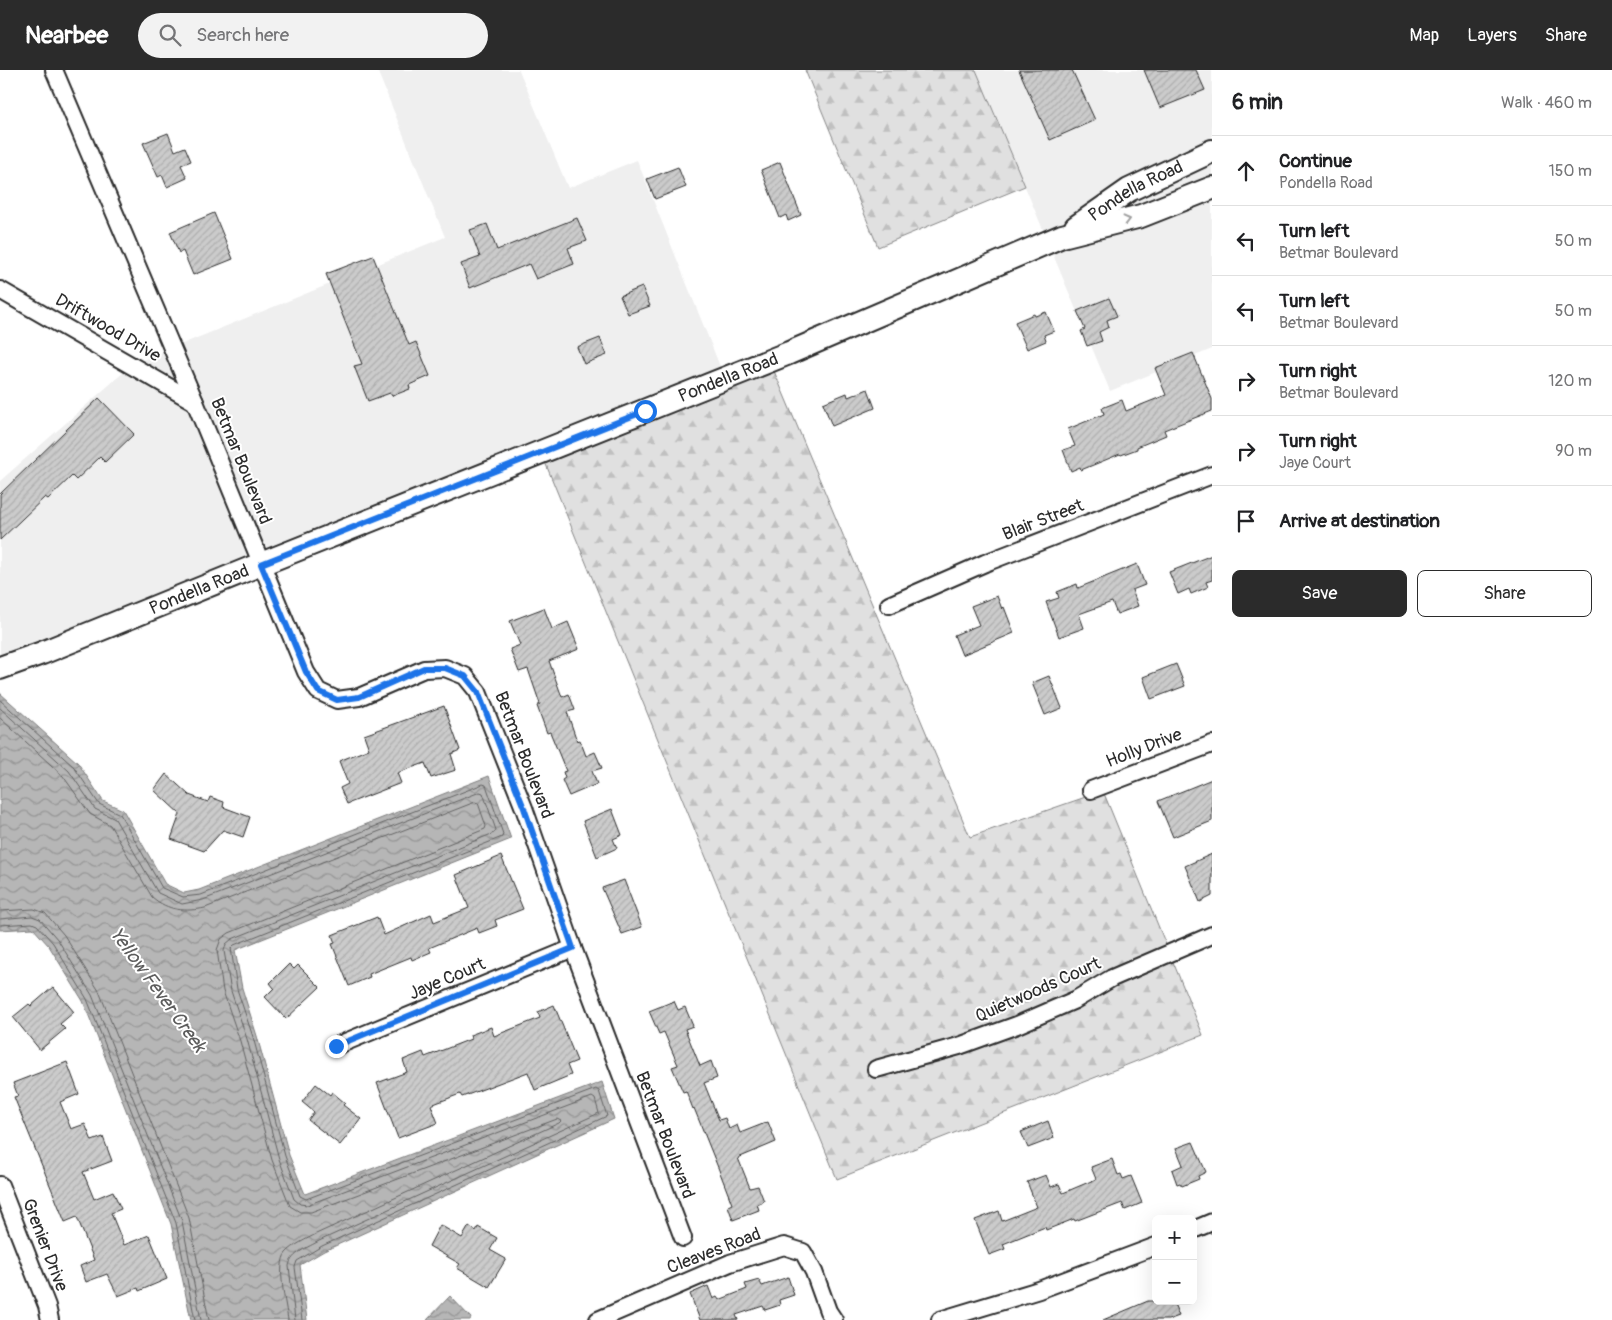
<!DOCTYPE html>
<html lang="en">
<head>
<meta charset="utf-8">
<style>
	:root { --surface:#fff; --page:#f2f2f2; --text:#202124; --muted:#757577; --line:#e0e0e0; --accent:#2b2b2b }
	body { margin:0; font-family:Pangolin,sans-serif; background:var(--page); color:var(--text) }
	.controls { position:absolute; right:15px; bottom:15px; display:grid; overflow:hidden; border-radius:8px; box-shadow:0 5px 20px #0002 }
	.controls button { width:45px; height:45px; display:grid; place-items:center; padding:0; border:0; border-bottom:1px solid var(--line); background:var(--surface); color:var(--text); font:25px sans-serif }
	.stop { position:absolute; width:15px; height:15px; margin:-11px; border:4px solid #1a73e8; border-radius:50%; background:#fff }
	.stop.end { background:#1a73e8; border-color:#fff; box-shadow:0 1px 5px #0008 }
	.list { margin:0; padding:0; list-style:none }
	h2 { display:flex; justify-content:space-between; align-items:center; height:65px; margin:0; padding:0 20px; font-size:21px }
	h2 small { font-size:16px; font-weight:400; color:var(--muted) }
	.list li { display:grid; grid-template-columns:32px 1fr auto; gap:15px; align-items:center; box-sizing:border-box; height:70px; padding:0 20px; border-top:1px solid var(--line) }
	.list b { display:block; font-size:19px; white-space:nowrap }
	.list p { margin:0; font-size:16px; white-space:nowrap; color:var(--muted) }
	.list em { font-size:16px; font-style:normal; color:var(--muted) }
	.actions { display:flex; gap:10px; padding:15px 20px }
	.actions a { flex:1; padding:11px 0; border:1px solid var(--accent); border-radius:8px; text-align:center; font-size:18px; color:var(--accent) }
	.actions .main { background:var(--accent); color:#fff }
	.icon { flex:none; width:28px; height:28px; fill:none; stroke:currentColor; stroke-width:2; stroke-linecap:round; stroke-linejoin:round }
	.map { position:relative; flex:none; width:1212px; height:1250px; overflow:hidden }
	header { display:flex; align-items:center; gap:30px; box-sizing:border-box; height:70px; padding:0 25px; background:var(--accent); color:#fff }
	header strong { font-size:24px }
	nav { display:flex; gap:28px; margin-inline-start:auto; font-size:18px }
	.search { width:350px; height:45px; background:var(--page); display:flex; align-items:center; gap:12px; box-sizing:border-box; padding:0 18px; border-radius:28px; color:var(--muted); font-size:19px }
	main { display:flex }
	aside { flex:1; background:var(--surface) }
	.map>svg:first-child { display:block }
	.built { fill:#efefef }
	.forest { fill:url(#forest-firs); stroke:#868686 }
	.water { fill:url(#water-waves); stroke:#7e7e7e }
	.lines { fill:none; stroke-linecap:round; stroke-linejoin:round }
	.shore { stroke:#636363; stroke-width:1 }
	.building { fill:url(#building-hatch); stroke:#2b2b2b }
	.minor-casing { stroke:#2b2b2b; stroke-width:20 }
	.secondary-casing { stroke:#2b2b2b; stroke-width:26 }
	.minor { stroke:#fff; stroke-width:16 }
	.secondary { stroke:#fff; stroke-width:22 }
	.oneway { stroke:#a0a0a0 }
	.route { stroke:#1a73e8; stroke-width:6 }
	.labels { text-anchor:middle; dominant-baseline:central; stroke-width:4; stroke-linejoin:round; paint-order:stroke }
	.street-label { font-size:18px; fill:#2b2b2b; stroke:#fff }
	.water-label { font-size:19px; font-style:italic; fill:#5c5c5c; stroke:#fff }
</style>
</head>
<body>
<header>
<strong>Nearbee</strong>
<div class="search"><svg class="icon" aria-label="search" viewBox="0 0 24 24"><circle cx="10" cy="10" r="6"/><path d="M15 15l6 6"/></svg>Search here</div>
<nav><a>Map</a><a>Layers</a><a>Share</a></nav>
</header>
<main>
<div class="map">
<svg width="1212" height="1250" viewBox="0 0 1212 1250">
	<defs>
		<pattern id="forest-firs" width="22" height="20" patternUnits="userSpaceOnUse" patternTransform="scale(1.25)"><rect width="22" height="20" fill="#e0e0e0"/><path d="M5 1l3.5 6h-7zM16 11l3.5 6h-7z" fill="#c0c0c0"/></pattern>
		<pattern id="water-waves" width="16" height="10" patternUnits="userSpaceOnUse" patternTransform="scale(1.25)"><rect width="16" height="10" fill="#b6b6b6"/><path d="M0 5q4-4 8 0t8 0" fill="none" stroke="#949494"/></pattern>
		<pattern id="building-hatch" width="6" height="6" patternUnits="userSpaceOnUse" patternTransform="scale(1.25)"><rect width="6" height="6" fill="#cbcbcb"/><path d="M-1 1l2-2M0 6l6-6M5 7l2-2" fill="none" stroke="#aeaeae"/></pattern>
	</defs>
	<rect width="100%" height="100%" fill="#fff"/>
	<filter id="ink" filterUnits="userSpaceOnUse"><feTurbulence type="fractalNoise" baseFrequency=".02" numOctaves="2"/><feDisplacementMap in="SourceGraphic" scale="10" xChannelSelector="R" yChannelSelector="G"/><feConvolveMatrix kernelMatrix="1 2 1 2 8 2 1 2 1" color-interpolation-filters="sRGB"/></filter>
	<g filter="url(#ink)">
		<g class="built">
			<path d="M377,0H519L568,118L637,90L721,299L38,574L0,587V411L133,294L445,167Z"/>
			<path d="M976,0H1212V69L1125,111L1058,156L1051,157V159L1044,162Z"/>
			<path d="M1212,92V106L1138,136L1118,141L1134,130Z"/>
			<path d="M1212,129V279L1110,321L1052,182L1059,178L1060,180L1067,175Z"/>
		</g>
		<g class="forest">
			<path d="M805,0H976L1025,116L878,177Z"/>
			<path d="M774,301L970,767L1103,721L1203,965L837,1109L545,392Z"/>
		</g>
		<g class="water">
			<path d="M0,623L78,693L103,731L123,740L165,814L184,823L199,820L489,706L511,769L235,880L242,918L257,966L289,1085L305,1124L602,1012L614,1049L324,1181L300,1195L307,1250H191L171,1154L83,931L49,876L33,858L0,860Z"/>
			<path d="M450,1226L471,1248L470,1250H427Z"/>
		</g>
		<g class="lines">
			<g class="shore">
				<path d="M0,630L74,697L99,734L120,744L162,818L183,827L201,825L483,714L486,715L503,764L502,767L234,875L231,878L237,919L253,967L285,1086L300,1126L306,1129L596,1019L599,1021L607,1046L322,1176L297,1191L295,1197L302,1250"/>
				<path d="M0,638L69,701L95,739L115,749L158,823L182,834L203,830L480,722L483,723L496,760L494,763L232,869L226,874L224,881L231,921L247,969L279,1089L294,1129L300,1134L307,1135L592,1027L595,1029L599,1043L319,1171C309,1177 291,1183 289,1196L295,1250"/>
				<path d="M0,648L63,706L90,744L110,755L152,827C168,841 186,842 205,838L475,732L478,733L486,756L485,759L229,863L221,869L217,880L223,921L240,971L272,1090L290,1136L300,1142H311L557,1049L561,1051L559,1053L316,1164C307,1169 293,1175 286,1183C276,1195 286,1235 288,1250"/>
				<path d="M0,841L34,839L45,843L64,865L99,921L189,1148L209,1250"/>
				<path d="M0,849L32,846L40,849L58,870L92,925L182,1151L201,1250"/>
				<path d="M0,855L32,853L37,855L53,873L87,929L176,1153L195,1250"/>
			</g>
		</g>
		<g class="building">
			<path d="M1019,0H1072L1095,50L1050,70Z"/>
			<path d="M1144,0H1196L1205,20L1160,38Z"/>
			<path d="M168,63L175,81L185,77L191,91L181,95L187,108L167,117L162,105L158,107L143,73Z"/>
			<path d="M780,92L801,145L788,151L786,145L780,148L761,100Z"/>
			<path d="M678,97L686,117L655,129L647,109Z"/>
			<path d="M214,143L233,189L193,205L183,181L179,183L170,162Z"/>
			<path d="M577,148L587,171L568,178L574,194L536,209L529,194L470,218L461,194L480,187L470,160L487,154L497,180Z"/>
			<path d="M373,186L409,275L416,272L430,306L409,315L410,319L392,326L390,323L368,331L354,296L362,294L326,204Z"/>
			<path d="M642,217L650,236L628,244L620,226Z"/>
			<path d="M1109,228L1117,246L1107,250L1109,257L1099,262L1102,271L1087,276L1081,261L1085,259L1077,241Z"/>
			<path d="M1046,242L1054,261L1044,265L1046,271L1027,279L1015,252L1034,244L1035,246Z"/>
			<path d="M600,268L607,285L584,294L577,277Z"/>
			<path d="M1193,283L1212,329V341L1164,360L1166,365L1137,377V379L1121,385L1120,384L1081,400L1080,397L1071,401L1063,380L1075,376L1068,359L1104,344L1102,338L1122,330L1126,341L1166,325L1155,298Z"/>
			<path d="M868,319L875,338L832,356L823,333L847,323L848,327Z"/>
			<path d="M99,328L134,364L105,392L100,387L76,410L72,406L48,429L45,427L0,470V424Z"/>
			<path d="M1212,485V510L1206,512L1208,517L1191,524L1189,519L1178,524L1169,502Z"/>
			<path d="M1137,494L1145,515L1132,520L1138,536L1117,544L1112,532L1079,544L1084,558L1059,567L1046,532L1059,528L1057,522L1077,514L1078,518Z"/>
			<path d="M997,526L1002,539L1004,537L1014,563L962,585L954,565L979,555L971,536Z"/>
			<path d="M544,538L552,559L568,552L579,579L549,591L562,627L569,624L575,640L567,642L577,671L580,670L586,686L595,682L602,698L592,701L597,714L569,726L562,710L565,708L563,702L566,701L550,662L547,663L537,636L540,634L528,599L519,602L510,579L520,575L510,551Z"/>
			<path d="M1176,594L1185,616L1151,629L1143,607Z"/>
			<path d="M1049,606L1062,638L1045,645L1032,613Z"/>
			<path d="M444,636L460,680L451,684L456,700L431,708L425,693L397,703L401,713L347,734L340,718L348,714L339,691L369,679L364,665Z"/>
			<path d="M166,704L189,725L208,732L210,727L224,732L223,737L250,747L243,767L223,760L204,781L171,769L180,744L154,720Z"/>
			<path d="M1212,709V751L1173,767L1158,731Z"/>
			<path d="M612,739L622,765L613,769L617,778L597,787L583,751Z"/>
			<path d="M1212,784V826L1200,832L1185,796Z"/>
			<path d="M501,786L523,839L495,850L497,856L479,863L477,858L429,878L431,882L412,890L411,887L369,904L370,907L349,916L332,874L335,873L332,865L377,847L384,865L431,844L434,852L469,838L456,805Z"/>
			<path d="M624,810L642,857L622,864L602,818Z"/>
			<path d="M289,894L294,899L298,895L320,917L286,949L265,927L274,918L270,913Z"/>
			<path d="M53,917L74,942L60,954L65,959L40,980L13,947L29,934L31,936Z"/>
			<path d="M674,931L678,940L685,937L693,956L685,959L700,996L711,991L717,1008L704,1013L719,1050L725,1048L729,1059L737,1055L740,1063L768,1052L776,1072L738,1088L750,1118L758,1116L764,1131L757,1134L759,1140L733,1150L728,1136L732,1134L719,1100L694,1038L693,1039L686,1021L683,1022L672,997L678,995L664,962L659,964L649,941Z"/>
			<path d="M554,935L577,991L567,995L571,1005L535,1020L528,1002L462,1027L460,1024L431,1035L438,1053L398,1068L377,1013L407,1002L403,990L423,982L425,987L471,969L470,965L491,957L494,966L540,948L538,942Z"/>
			<path d="M67,992L79,1024L60,1032L71,1059L85,1054L92,1071L103,1067L112,1091L83,1102L94,1129L113,1121L121,1139L111,1143L124,1175L149,1165L167,1209L139,1221L138,1218L118,1226L107,1204L86,1212L80,1196L94,1190L77,1147L65,1152L14,1027L18,1026L13,1013Z"/>
			<path d="M316,1014L330,1025L332,1022L345,1033L343,1035L361,1049L340,1075L308,1050L314,1042L302,1032Z"/>
			<path d="M1048,1051L1054,1068L1028,1078L1021,1062Z"/>
			<path d="M1193,1072L1206,1102L1198,1106L1199,1109L1182,1116L1180,1113L1177,1114L1172,1100L1183,1095L1176,1078Z"/>
			<path d="M1112,1089L1118,1105L1121,1104L1123,1109L1131,1106L1142,1133L1125,1140L1122,1133L1075,1151L1074,1149L1046,1160L1045,1157L1003,1174L1005,1179L989,1185L975,1150L999,1141L1002,1151L1037,1137L1027,1112L1046,1105L1051,1117L1059,1114L1063,1123L1096,1109L1091,1097Z"/>
			<path d="M440,1155L462,1168L469,1156L476,1161L478,1157L497,1168L490,1180L506,1189L489,1217L457,1198L460,1194L429,1176Z"/>
			<path d="M788,1207L794,1225L779,1230L780,1235L765,1240L763,1236L736,1245L738,1250H700L690,1224L708,1216L713,1229L717,1227L719,1230L747,1219L745,1214L759,1210L762,1216Z"/>
			<path d="M1148,1231H1173L1179,1246L1168,1250H1103Z"/>
		</g>
		<g class="lines">
			<defs>
				<g id="minor">
					<path d="M54,0L195,332L306,602L318,621L337,630L359,627L424,599L445,598L465,606L478,622L524,738L573,878L683,1168"/>
					<path d="M0,220L195,332"/>
					<path d="M889,535L985,493L1212,405"/>
					<path d="M1091,720L1212,674"/>
					<path d="M336,976L573,878"/>
					<path d="M876,999L959,976L1017,955L1075,930L1112,908L1212,865"/>
					<path d="M0,1115L47,1236L50,1250"/>
					<path d="M1193,1160L1212,1152"/>
					<path d="M598,1250L730,1193L784,1176L803,1182L814,1202L828,1241L834,1250"/>
					<path d="M940,1250L1039,1220L1156,1176"/>
				</g>
				<g id="secondary">
					<path id="s1" d="M1076,157L1129,120L1212,81"/>
					<path id="s2" d="M0,598L42,583L261,494L789,283L1062,166L1141,146L1212,118"/>
				</g>
			</defs>
			<use href="#minor" class="minor-casing"/>
			<use href="#secondary" class="secondary-casing"/>
			<use href="#minor" class="minor"/>
			<use href="#secondary" class="secondary"/>
		</g>
		<defs><path id="oneway-chevron" d="M-2-3.5L2.5 0L-2 3.5" fill="none" stroke-width="1.6" stroke-linecap="round" stroke-linejoin="round" transform="scale(1.25)"/></defs>
		<use class="oneway" href="#oneway-chevron" transform="translate(1127 150) rotate(-14)"/>
	</g>
	<g class="lines" filter="url(#ink)">
		<path class="route" d="M336,976L573,878L524,738L478,622L465,606L445,598H424L359,627L337,630L318,621L306,602L261,494L645,341"/>
	</g>
	<g class="labels">
		<g class="street-label">
			<text stroke="none"><textPath href="#s1" startOffset="70">Pondella Road</textPath></text>
			<text transform="translate(108 258) rotate(30)">Driftwood Drive</text>
			<text stroke="none"><textPath href="#s2" startOffset="784">Pondella Road</textPath></text>
			<text transform="translate(241 391) rotate(68)">Betmar Boulevard</text>
			<text transform="translate(1043 450) rotate(-21)">Blair Street</text>
			<text stroke="none"><textPath href="#s2" startOffset="214">Pondella Road</textPath></text>
			<text transform="translate(1144 678) rotate(-21)">Holly Drive</text>
			<text transform="translate(524 685) rotate(69)">Betmar Boulevard</text>
			<text transform="translate(447 909) rotate(-23)">Jaye Court</text>
			<text transform="translate(1038 920) rotate(-24)">Quietwoods Court</text>
			<text transform="translate(665 1065) rotate(69)">Betmar Boulevard</text>
			<text transform="translate(45 1175) rotate(69)">Grenier Drive</text>
			<text transform="translate(714 1181) rotate(-21)">Cleaves Road</text>
		</g>
		<g class="water-label">
			<text transform="translate(158 920) rotate(54)">Yellow Fever Creek</text>
		</g>
	</g>
</svg>
<div class="controls">
<button>+</button>
<button>−</button>
</div>
<div class="stop" style="left:645px;top:341px"></div>
<div class="stop end" style="left:336px;top:976px"></div>
</div>
<aside>
<h2>6 min<small>Walk · 460 m</small></h2>
<ul class="list">
<li><svg class="icon" aria-label="ahead" viewBox="0 0 24 24"><path d="M12 20V5M6 11l6-6 6 6"/></svg><div><b>Continue</b><p>Pondella Road</p></div><em>150 m</em></li>
<li><svg class="icon" aria-label="left" viewBox="0 0 24 24"><path d="M17 20v-9H6M10 6l-5 5 5 5"/></svg><div><b>Turn left</b><p>Betmar Boulevard</p></div><em>50 m</em></li>
<li><svg class="icon" aria-label="left" viewBox="0 0 24 24"><path d="M17 20v-9H6M10 6l-5 5 5 5"/></svg><div><b>Turn left</b><p>Betmar Boulevard</p></div><em>50 m</em></li>
<li><svg class="icon" aria-label="right" viewBox="0 0 24 24"><path d="M7 20v-9h11M14 6l5 5-5 5"/></svg><div><b>Turn right</b><p>Betmar Boulevard</p></div><em>120 m</em></li>
<li><svg class="icon" aria-label="right" viewBox="0 0 24 24"><path d="M7 20v-9h11M14 6l5 5-5 5"/></svg><div><b>Turn right</b><p>Jaye Court</p></div><em>90 m</em></li>
<li><svg class="icon" aria-label="arrive" viewBox="0 0 24 24"><path d="M6 21V4h12l-3 4 3 4H6"/></svg><div><b>Arrive at destination</b></div></li>
</ul>
<div class="actions"><a class="main">Save</a><a>Share</a></div>
</aside>
</main>
</body>
</html>
